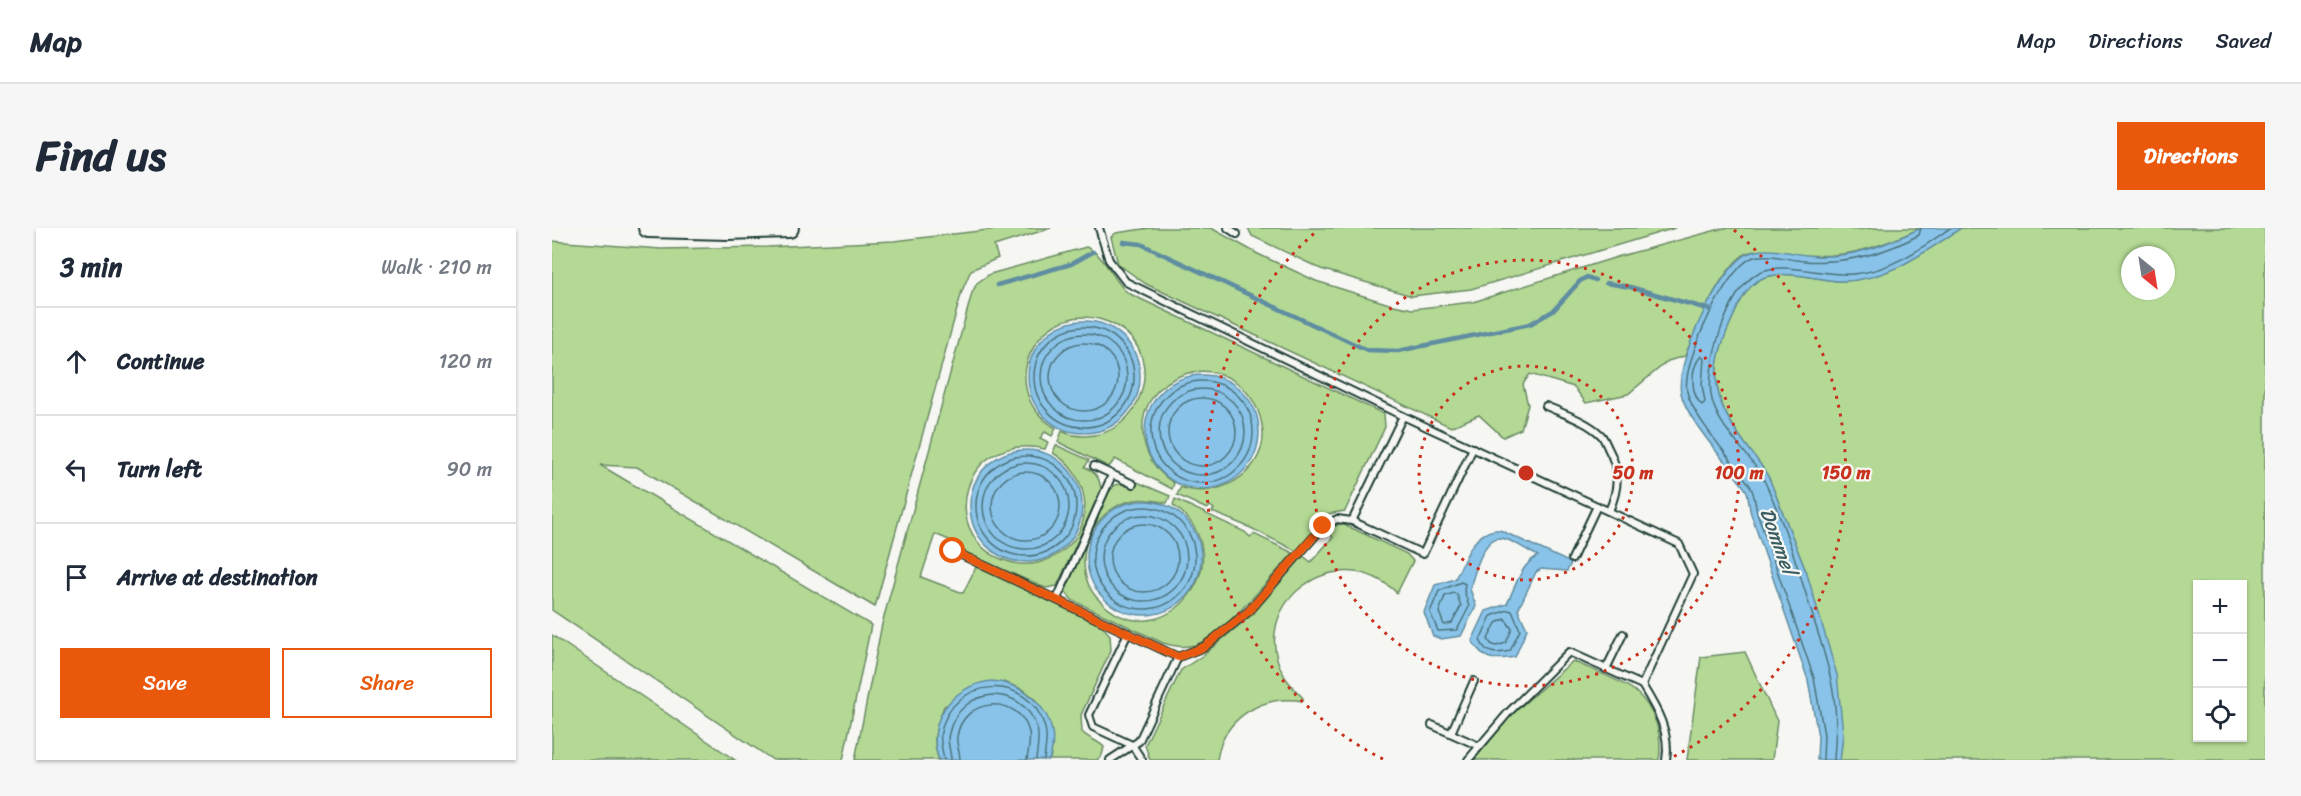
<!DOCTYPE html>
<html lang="en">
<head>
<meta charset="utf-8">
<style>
	:root { --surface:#fff; --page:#f6f6f7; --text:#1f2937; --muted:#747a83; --line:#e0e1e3; --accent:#ea580c }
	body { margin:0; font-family:Sriracha,sans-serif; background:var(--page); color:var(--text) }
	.controls { position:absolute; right:18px; bottom:18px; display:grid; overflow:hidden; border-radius:0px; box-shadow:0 2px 4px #0004 }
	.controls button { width:54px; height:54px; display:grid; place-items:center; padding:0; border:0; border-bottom:2px solid var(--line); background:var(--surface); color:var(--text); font:30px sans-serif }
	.compass { position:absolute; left:1569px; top:18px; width:54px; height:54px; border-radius:50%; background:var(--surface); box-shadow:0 2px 4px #0004; rotate:150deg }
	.stop { position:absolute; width:18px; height:18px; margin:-14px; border:4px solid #ea580c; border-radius:50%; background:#fff }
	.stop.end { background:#ea580c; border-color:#fff; box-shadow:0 2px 6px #0008 }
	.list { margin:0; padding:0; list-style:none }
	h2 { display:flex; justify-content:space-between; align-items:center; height:78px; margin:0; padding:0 24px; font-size:26px }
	h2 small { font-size:20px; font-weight:400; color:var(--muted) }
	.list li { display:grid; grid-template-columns:39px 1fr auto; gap:18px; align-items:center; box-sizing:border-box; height:108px; padding:0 24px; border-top:2px solid var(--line) }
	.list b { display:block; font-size:22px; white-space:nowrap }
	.list em { font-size:20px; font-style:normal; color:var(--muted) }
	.actions { display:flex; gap:12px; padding:18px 24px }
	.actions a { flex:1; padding:14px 0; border:2px solid var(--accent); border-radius:0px; text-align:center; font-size:21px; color:var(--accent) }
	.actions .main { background:var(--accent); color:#fff }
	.icon { flex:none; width:33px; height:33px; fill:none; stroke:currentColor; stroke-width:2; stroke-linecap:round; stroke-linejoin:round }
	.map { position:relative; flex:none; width:1713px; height:532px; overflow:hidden; border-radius:0px }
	header { display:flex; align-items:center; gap:36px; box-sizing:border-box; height:84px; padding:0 30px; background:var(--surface); border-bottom:2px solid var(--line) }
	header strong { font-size:28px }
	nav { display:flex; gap:33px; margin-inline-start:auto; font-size:21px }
	.intro { display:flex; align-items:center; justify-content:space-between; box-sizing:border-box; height:144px; padding:0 36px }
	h1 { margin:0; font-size:42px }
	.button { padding:15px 27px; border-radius:0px; background:var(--accent); color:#fff; font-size:21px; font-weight:700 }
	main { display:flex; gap:36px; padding:0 36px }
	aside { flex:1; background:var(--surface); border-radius:0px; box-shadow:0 2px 4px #0004 }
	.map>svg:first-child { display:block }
	.green { fill:#b4d994; stroke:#6a8b64; stroke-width:1.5; fill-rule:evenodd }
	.water { fill:#8ac3e9; stroke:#5f8da1; stroke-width:1.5 }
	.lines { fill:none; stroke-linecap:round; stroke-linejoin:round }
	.shore { stroke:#4a737c; stroke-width:1.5 }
	.stream { stroke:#5f8da1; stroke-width:4.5 }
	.lane-casing { stroke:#1f3d34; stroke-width:10 }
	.secondary-casing { stroke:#1f3d34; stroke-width:22 }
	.lane { stroke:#f6f6f2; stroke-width:6 }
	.secondary { stroke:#f6f6f2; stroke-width:18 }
	.route { stroke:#ea580c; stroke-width:8 }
	.ring { fill:none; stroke:#c8321e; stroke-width:3; stroke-dasharray:3 6 }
	.labels { text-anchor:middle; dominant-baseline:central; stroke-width:4.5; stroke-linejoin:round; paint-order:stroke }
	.water-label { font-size:20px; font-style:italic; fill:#3a5e61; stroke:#f6f6f2 }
	.centre { fill:#c8321e; stroke:#f6f6f2; stroke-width:3 }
	.ring-label { font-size:18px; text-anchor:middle; font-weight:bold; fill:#c8321e; stroke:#f6f6f2; stroke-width:4.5; stroke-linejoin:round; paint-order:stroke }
</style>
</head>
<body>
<header>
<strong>Map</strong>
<nav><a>Map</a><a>Directions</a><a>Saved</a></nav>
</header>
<div class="intro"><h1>Find us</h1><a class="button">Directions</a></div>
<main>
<aside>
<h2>3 min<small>Walk · 210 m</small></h2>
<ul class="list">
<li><svg class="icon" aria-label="ahead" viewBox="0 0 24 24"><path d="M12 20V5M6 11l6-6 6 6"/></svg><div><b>Continue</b></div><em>120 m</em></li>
<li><svg class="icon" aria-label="left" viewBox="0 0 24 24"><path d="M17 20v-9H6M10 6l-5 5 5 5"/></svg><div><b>Turn left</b></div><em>90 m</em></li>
<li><svg class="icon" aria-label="arrive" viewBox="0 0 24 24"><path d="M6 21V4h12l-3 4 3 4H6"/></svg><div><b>Arrive at destination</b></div></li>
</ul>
<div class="actions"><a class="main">Save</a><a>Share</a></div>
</aside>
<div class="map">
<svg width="1713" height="532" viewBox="0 0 1713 532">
	<rect width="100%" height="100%" fill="#f6f6f2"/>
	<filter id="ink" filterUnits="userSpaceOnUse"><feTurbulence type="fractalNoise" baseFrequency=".0167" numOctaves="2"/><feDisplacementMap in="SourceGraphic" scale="12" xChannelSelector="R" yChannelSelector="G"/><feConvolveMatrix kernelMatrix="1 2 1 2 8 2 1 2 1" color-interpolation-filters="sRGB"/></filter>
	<g filter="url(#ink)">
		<g class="green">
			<path d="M453,0H499L442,18L446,30L419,42L410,63L323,379L85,239L48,237L319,397L291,532H221L0,382V13L109,21L216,19L342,13Z"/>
			<path d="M598,0H659L706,26L764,53L837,76L860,81L921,74L1065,29L1172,0H1292L1303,2L1321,0H1369C1324,21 1289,32 1239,26C1224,24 1203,18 1190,28C1165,48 1145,99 1133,128L1116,133L1076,166L1034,175L1022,159L978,146L971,156L976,177L969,201L951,209L927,187L899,199L594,56L566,36L559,9L564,5Z"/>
			<path d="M696,0H1123L919,61L860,68L769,41L700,8Z"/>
			<path d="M1409,0H1713V532H1288L1291,506L1255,346L1217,250C1207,232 1192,216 1181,198C1155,158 1163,127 1182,87C1189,71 1199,51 1217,48C1239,43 1263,51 1285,53C1332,55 1372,25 1409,0ZM1578,27H1614V63H1578ZM1646,356H1690V509H1646Z"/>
			<path d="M534,19C554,27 560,52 576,65L832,186L833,199L793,283L775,286L744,323L699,300L660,284L662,281L658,278L655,281L625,267L629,259C667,274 719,241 710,197C703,156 661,129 621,151C578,175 583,231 622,255L620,261L563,231L557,239L506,214L510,203C517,207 524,208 533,208C590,208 615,128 566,99C493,57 435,160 504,200L500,208L493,204L488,210L496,214L493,221C405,201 383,318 462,335C480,339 499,333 513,321C545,294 536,245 501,225L504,217L537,232L533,239C544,245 548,250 549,262L505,358L494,360L486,357L408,322L397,312L383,306L369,349L411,365L424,339L549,397L558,407L559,422L529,487L530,504C537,511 545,512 552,519L550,527L545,532H497L499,527L483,471L472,462L452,454L392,478C384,498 379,512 387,532H303L330,396L420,65L425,55L438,46Z"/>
			<path d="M585,254L618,268L615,275C605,273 594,270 583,272C554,277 532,303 532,333C532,349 537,363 549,374C609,434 697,332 621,277L623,271L693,304L698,309L702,306L741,325C719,349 672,407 643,417C631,420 622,418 611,415L520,372L513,363L556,265L563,257L570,256L582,260Z"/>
			<path d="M789,295L855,326L861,333L845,365C785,307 691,377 733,449C738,457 745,463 751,470V473C710,466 671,490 665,532H598L593,517L629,442L650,428L701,386L751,328L759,334L781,309L774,303Z"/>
			<path d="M0,407L183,532H0Z"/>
			<path d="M1193,424L1225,493L1220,532H1135L1149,429Z"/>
			<path d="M1021,433C1037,441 1072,453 1084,464C1103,481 1111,507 1107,532H922L959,487Z"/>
		</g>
		<g class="water">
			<path d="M1369,0H1409C1372,25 1332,55 1285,53C1263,51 1239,43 1217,48C1199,51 1189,71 1182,87C1163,127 1155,159 1181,198C1192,216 1207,232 1217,250L1255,346L1285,447L1291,506L1288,532H1265L1266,508L1256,452L1199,286C1197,279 1197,270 1195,264C1192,257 1185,251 1181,245C1166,224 1134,189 1129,165C1122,135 1170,32 1200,24C1219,18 1244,27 1264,28C1302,30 1335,16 1369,0Z"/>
			<circle cx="532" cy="149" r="56"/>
			<circle cx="650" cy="204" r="57"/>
			<circle cx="474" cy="278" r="56"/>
			<circle cx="592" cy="330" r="57"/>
			<path d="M942,302H948L1019,335L1015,343L989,341L984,344L966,382L975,401L963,429C940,432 934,434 920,413L934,383L955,376C963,359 969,336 986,328C975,323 959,310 947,310C931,310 921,349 918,361L924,378L909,408L889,411L881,408L872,384L883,357L903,351C913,332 919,307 942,302Z"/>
			<path d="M440,453C479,456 512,492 497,532H387C373,493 400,457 440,453Z"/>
		</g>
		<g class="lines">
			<g class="shore">
				<circle cx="532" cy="149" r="50"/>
				<circle cx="532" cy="149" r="43"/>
				<circle cx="532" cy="149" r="34"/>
				<path d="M1149,128L1152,131L1150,157L1153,174L1150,177C1138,166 1138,140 1149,128Z"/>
				<circle cx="650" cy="204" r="51"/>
				<circle cx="650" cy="204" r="43"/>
				<circle cx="650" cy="204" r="34"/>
				<circle cx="474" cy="278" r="50"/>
				<circle cx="474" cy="278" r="43"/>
				<circle cx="474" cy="278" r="34"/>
				<circle cx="592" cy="330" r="51"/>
				<circle cx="592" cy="330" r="43"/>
				<circle cx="592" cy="330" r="34"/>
				<path d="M909,354L913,356L912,362L917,379L905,402L886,403L878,384L887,363Z"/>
				<path d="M902,365L905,367L909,378L900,395L892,397L887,384L893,368Z"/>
				<path d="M956,382L960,383L968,402L958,423C944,426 934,427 928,412L939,388Z"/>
				<path d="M953,391L960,401L954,415L944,418L939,416L936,411L944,395Z"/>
				<path d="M392,532C391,523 387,514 389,504C400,448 478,443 493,500C496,511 493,521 492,532"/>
				<path d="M399,532C399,522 394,514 397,505C408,458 470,453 485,500C488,511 485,521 484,532"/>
				<path d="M408,532C408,524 404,517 405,509C410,469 467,465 477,504C479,514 476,522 475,532"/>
				<path d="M1271,532L1272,507L1262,450L1205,284C1203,277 1203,269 1200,262C1198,255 1191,249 1187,243C1173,224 1139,185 1135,163C1129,136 1175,37 1202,29C1218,25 1237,32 1252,33C1293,36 1330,27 1367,7L1369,0"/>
				<path d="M1282,532C1283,514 1285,496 1283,478C1280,447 1270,418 1261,389C1247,343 1233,296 1212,252C1198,225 1168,203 1160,172C1152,140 1175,62 1206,45C1230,32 1273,49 1301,46C1337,44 1370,20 1398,0"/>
			</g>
			<g class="stream">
				<path d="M571,14L589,16L815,122L846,123L978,96L1001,83L1028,53L1035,49L1043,52"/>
				<path d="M1054,55L1078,59L1159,82"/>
				<path d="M445,57L519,36L541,24"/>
			</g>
			<defs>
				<g id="lane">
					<path d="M547,0L557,32L574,54L851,188L800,293"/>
					<path d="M676,0L685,6"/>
					<path d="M994,178C1012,186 1035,193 1049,207C1052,210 1054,216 1056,220C1068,242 1067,260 1057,283"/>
					<path d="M851,188L1127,316L1141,346L1090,457L1017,424L956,485L916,532"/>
					<path d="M542,238L581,256"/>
					<path d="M401,323L626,429L652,419L697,383L771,299L785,291L800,293L871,326L921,220"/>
					<path d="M1020,331L1045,278"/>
					<path d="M505,371L560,247"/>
					<path d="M576,405L537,487L541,499L580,517L590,532"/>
					<path d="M1054,441L1071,406"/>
					<path d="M1090,457C1104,480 1119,504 1114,532"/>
					<path d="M880,497L927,518"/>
					<path d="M899,505L922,453"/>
					<path d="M558,532L587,513L626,429"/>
				</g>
				<path id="secondary" d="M96,0L176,2L237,0"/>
			</defs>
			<use href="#lane" class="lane-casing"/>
			<use href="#secondary" class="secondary-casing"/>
			<use href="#lane" class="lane"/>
			<use href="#secondary" class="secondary"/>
		</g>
	</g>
	<g class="lines" filter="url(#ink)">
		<path class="route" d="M401,323L626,429L652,419L697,383L771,298"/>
	</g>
	<g class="ring">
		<circle cx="974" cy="245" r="107"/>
		<circle cx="974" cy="245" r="213"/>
		<path d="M831 531A320 320 0 0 1 766 2M1182 2A320 320 0 0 1 1117 531"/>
	</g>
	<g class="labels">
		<g class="water-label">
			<text transform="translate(1226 313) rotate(70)">Dommel</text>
		</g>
	</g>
	<circle cx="974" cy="245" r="9" class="centre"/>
	<g class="ring-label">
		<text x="1081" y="251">50 m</text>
		<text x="1187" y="251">100 m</text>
		<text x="1294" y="251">150 m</text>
	</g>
</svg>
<div class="controls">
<button>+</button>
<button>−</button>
<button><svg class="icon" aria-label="locate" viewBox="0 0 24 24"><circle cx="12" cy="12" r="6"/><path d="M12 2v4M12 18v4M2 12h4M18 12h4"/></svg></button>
</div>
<svg class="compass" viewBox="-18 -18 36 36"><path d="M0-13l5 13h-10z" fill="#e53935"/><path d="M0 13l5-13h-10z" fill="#747a83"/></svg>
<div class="stop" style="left:401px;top:323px"></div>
<div class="stop end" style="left:771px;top:298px"></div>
</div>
</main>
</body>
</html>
